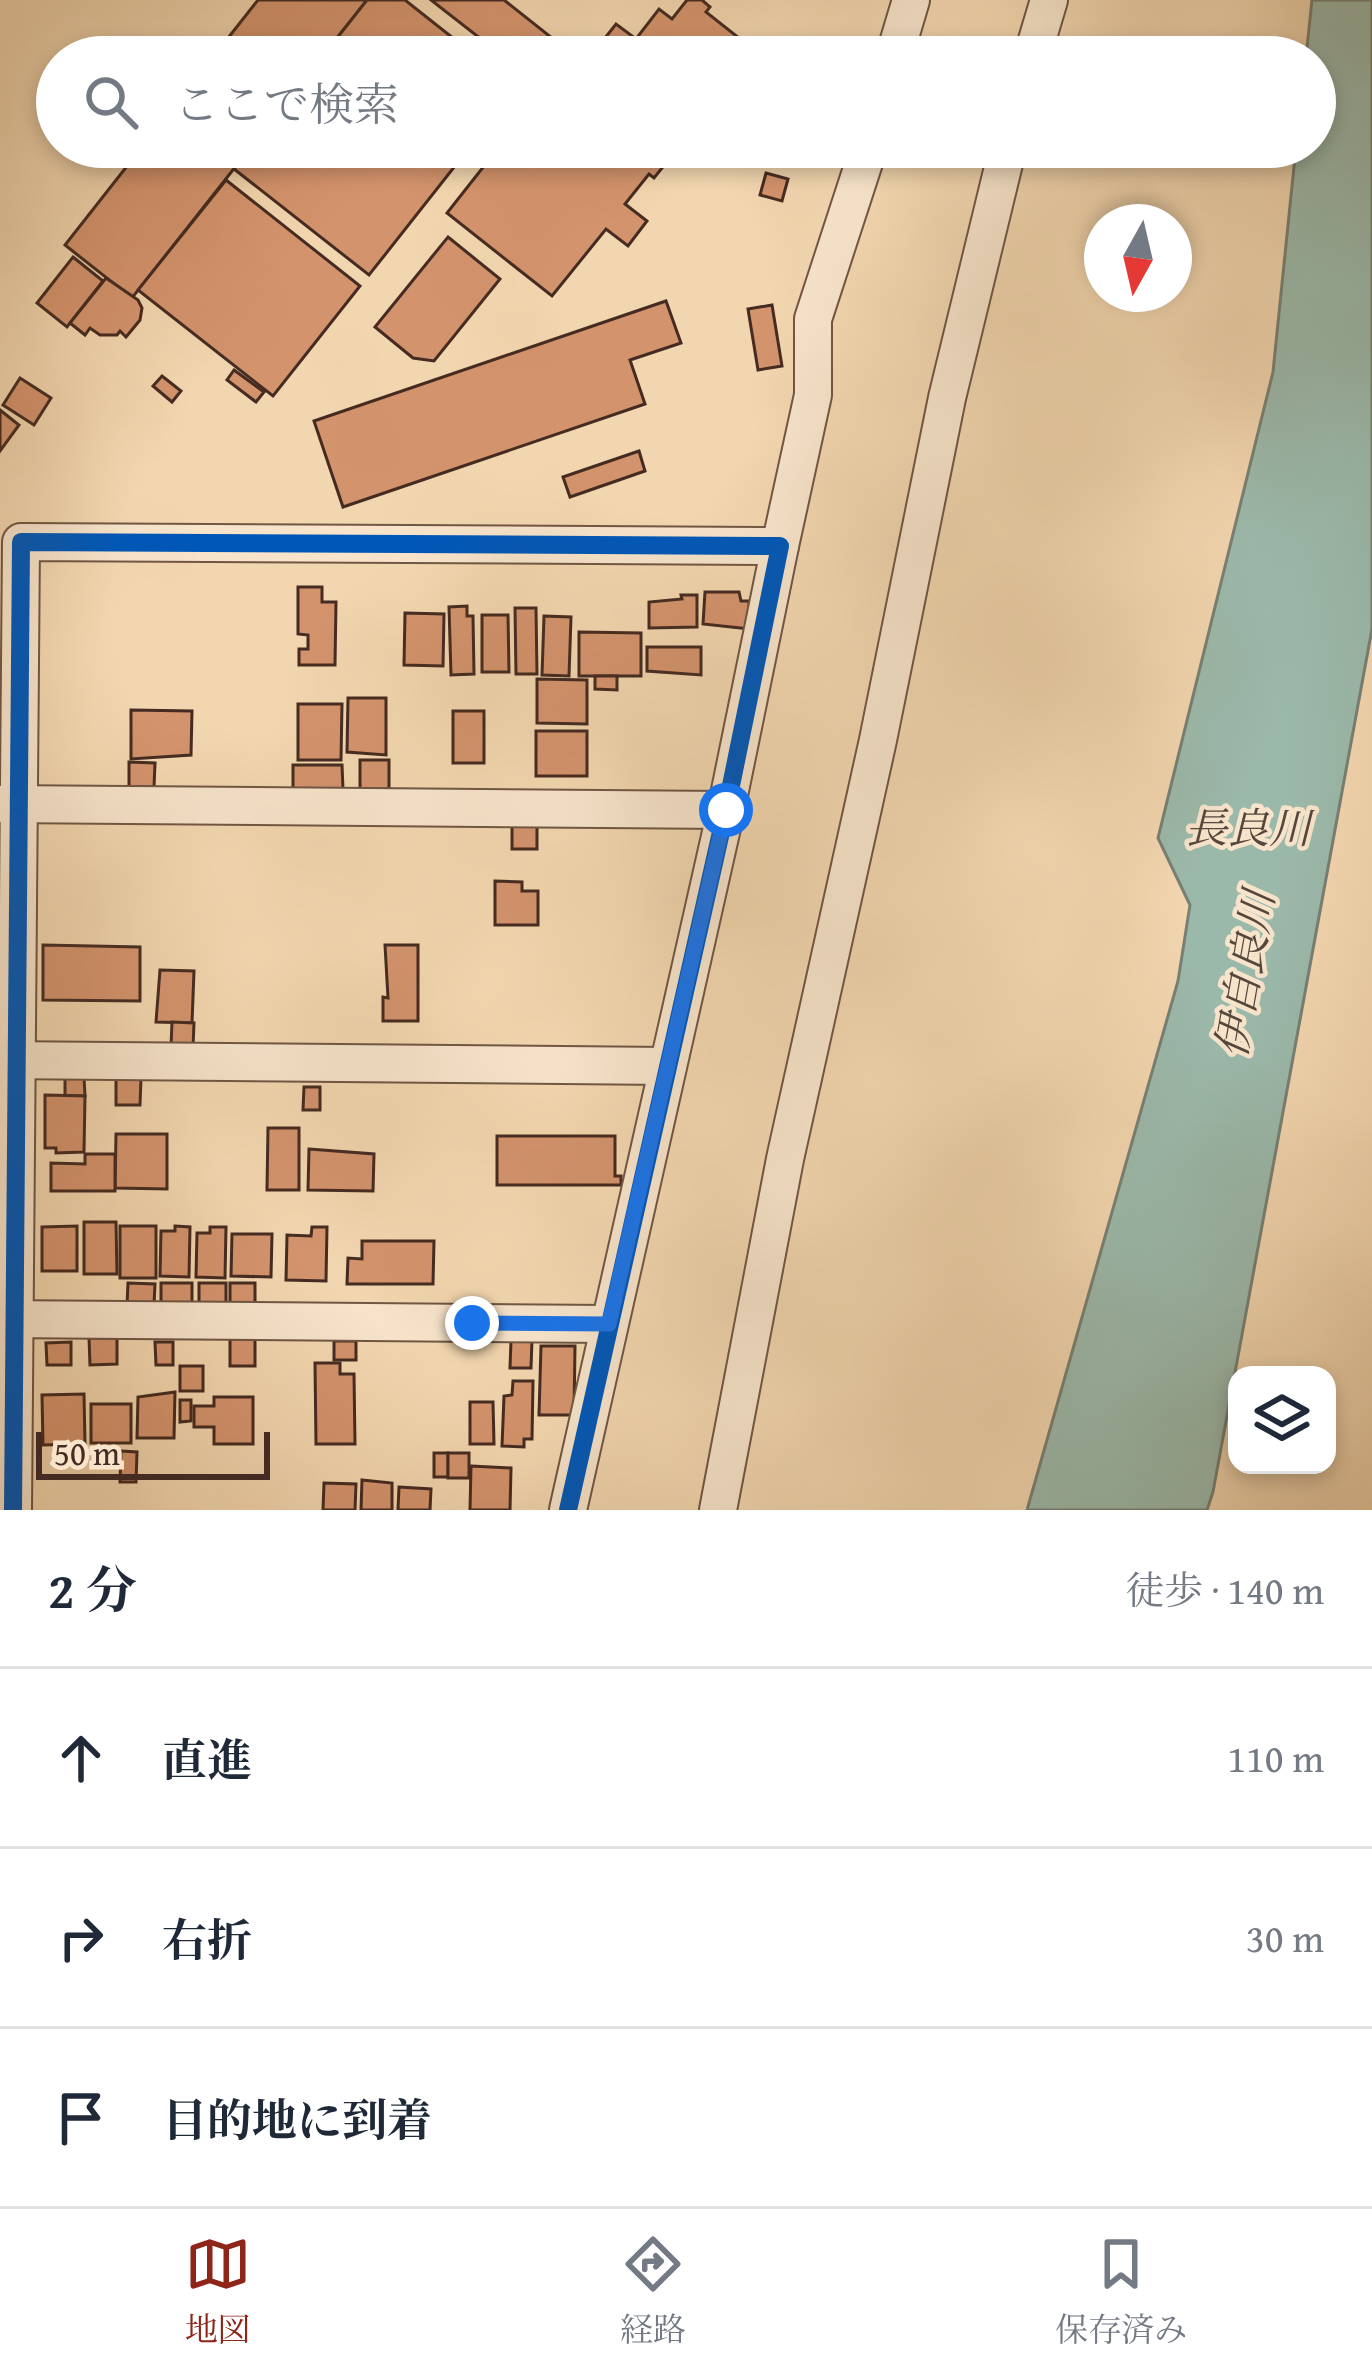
<!DOCTYPE html>
<html lang="ja">
<head>
<meta charset="utf-8">
<style>
	:root { --surface:#fff; --page:#f6f6f7; --text:#1f2937; --muted:#747a83; --line:#e0e1e3; --accent:#8f2418 }
	body { margin:0; font-family:"Gentium Book Plus","Noto Serif JP",serif; background:var(--page); color:var(--text) }
	.controls { position:absolute; right:36px; bottom:36px; display:grid; overflow:hidden; border-radius:24px; box-shadow:0 6px 18px #0003 }
	.controls button { width:108px; height:108px; display:grid; place-items:center; padding:0; border:0; border-bottom:3px solid var(--line); background:var(--surface); color:var(--text); font:60px sans-serif }
	.compass { position:absolute; left:1084px; top:204px; width:108px; height:108px; border-radius:50%; background:var(--surface); box-shadow:0 6px 18px #0003; rotate:188deg }
	.scale { position:absolute; left:36px; bottom:30px; width:234px; box-sizing:border-box; padding-left:12px; border:6px solid #452b21; border-top:0; font-size:33px; line-height:42px; white-space:nowrap; color:#452b21; -webkit-text-stroke:9px #f7e4cb; paint-order:stroke }
	.stop { position:absolute; width:36px; height:36px; margin:-27px; border:9px solid #1a73e8; border-radius:50%; background:#fff }
	.stop.end { background:#1a73e8; border-color:#fff; box-shadow:0 3px 12px #0008 }
	.list { margin:0; padding:0; list-style:none }
	h2 { display:flex; justify-content:space-between; align-items:center; height:156px; margin:0; padding:0 48px; font-size:51px }
	h2 small { font-size:39px; font-weight:400; color:var(--muted) }
	.list li { display:grid; grid-template-columns:78px 1fr auto; gap:36px; align-items:center; box-sizing:border-box; height:180px; padding:0 48px; border-top:3px solid var(--line) }
	.list b { display:block; font-size:45px; white-space:nowrap }
	.list em { font-size:39px; font-style:normal; color:var(--muted) }
	.icon { flex:none; width:66px; height:66px; fill:none; stroke:currentColor; stroke-width:2; stroke-linecap:round; stroke-linejoin:round }
	.map { position:relative; flex:none; width:1372px; height:1510px; overflow:hidden }
	.search { position:absolute; background:var(--surface); box-shadow:0 6px 18px #0003; left:36px; right:36px; top:36px; height:132px; display:flex; align-items:center; gap:30px; box-sizing:border-box; padding:0 42px; border-radius:66px; color:var(--muted); font-size:45px }
	.sheet { height:696px; background:var(--surface) }
	nav { display:flex; justify-content:space-around; align-items:center; box-sizing:border-box; height:168px; border-top:3px solid var(--line); background:var(--surface); font-size:33px; color:var(--muted) }
	nav a { display:grid; justify-items:center; gap:6px }
	nav .on { color:var(--accent) }
	.map>svg:first-child { display:block }
	.water { fill:#9bb9ab; stroke:#798074; stroke-width:3 }
	.building { fill:#d3936d; stroke:#452b21; stroke-width:3 }
	.lines { fill:none; stroke-linecap:round; stroke-linejoin:round }
	.street-casing { stroke:#705644; stroke-width:40 }
	.street { stroke:#f7e4cb; stroke-width:36 }
	.cycleway-casing { stroke:#f7e4cb; stroke-width:26 }
	.cycleway { stroke:#0057b8; stroke-width:18 }
	.route { stroke:#1a73e8; stroke-width:15 }
	.labels { text-anchor:middle; dominant-baseline:central; stroke-width:9; stroke-linejoin:round; paint-order:stroke }
	.water-label { font-size:42px; font-style:italic; fill:#56473d; stroke:#f7e4cb }
</style>
</head>
<body>
<div class="map">
<svg width="1372" height="1510" viewBox="0 0 1372 1510">
	<rect width="100%" height="100%" fill="#f2d6af"/>
	<filter id="stains"><feTurbulence type="fractalNoise" baseFrequency=".00167" numOctaves="4"/><feColorMatrix values="0 0 0 0 .2 0 0 0 0 .09 0 0 0 0 .02 0 0 0 .5 -.17"/></filter>
	<radialGradient id="worn" r=".72"><stop offset=".6" stop-color="#630" stop-opacity="0"/><stop offset="1" stop-color="#630" stop-opacity=".3"/></radialGradient>
	<path class="water" d="M1312,0H1372V629L1213,1492L1207,1510H1027L1178,981L1190,905L1158,838L1273,372L1296,147H1315V57H1306Z"/>
	<g class="building">
		<path d="M258,0H367L322,57H213Z"/>
		<path d="M367,0H405L477,57H322Z"/>
		<path d="M431,0H504L576,57H504Z"/>
		<path d="M687,0H702L710,7L706,12L763,57H590L616,24L636,39L659,9L672,19Z"/>
		<path d="M142,147H251L132,298L65,245Z"/>
		<path d="M251,147H470L369,275L234,169Z"/>
		<path d="M499,147H679L654,178L649,174L625,204L647,221L628,246L606,229L552,296L447,213Z"/>
		<path d="M766,173L788,179L782,201L760,195Z"/>
		<path d="M226,180L360,286L273,396L138,290Z"/>
		<path d="M448,237L500,279L434,361L413,358L375,327Z"/>
		<path d="M73,257L103,281L67,327L37,303Z"/>
		<path d="M106,278L138,300L142,308L140,320L126,337L120,331L117,335H100L90,328L85,335L70,323Z"/>
		<path d="M666,301L681,343L630,360L645,404L343,507L314,421Z"/>
		<path d="M772,305L782,366L758,370L748,309Z"/>
		<path d="M234,370L264,392L256,402L227,380Z"/>
		<path d="M162,376L181,391L172,402L153,386Z"/>
		<path d="M20,378L51,398L34,425L3,405Z"/>
		<path d="M0,410L19,425L0,451Z"/>
		<path d="M639,451L645,471L570,497L563,477Z"/>
		<path d="M298,587H322V602H336L335,665H299V649H308V635L298,634Z"/>
		<path d="M705,592H739L741,601H749L750,629L703,624Z"/>
		<path d="M681,595H697V627L649,628V602L682,599Z"/>
		<path d="M467,606V616H473L474,674L451,675L449,607Z"/>
		<path d="M515,608H536L537,674H516Z"/>
		<path d="M405,613L444,614L443,666L404,665Z"/>
		<path d="M482,615H508L509,672H482Z"/>
		<path d="M544,616L571,617L569,676L542,675Z"/>
		<path d="M579,632L641,633V676H579Z"/>
		<path d="M647,647H701V675L647,671Z"/>
		<path d="M595,676H617V690L595,689Z"/>
		<path d="M537,679L587,680V724L537,723Z"/>
		<path d="M348,698H386V755L347,752Z"/>
		<path d="M298,704H342L341,760H298Z"/>
		<path d="M131,710L192,711L191,755L131,759Z"/>
		<rect x="453" y="711" width="31" height="52"/>
		<rect x="536" y="731" width="51" height="45"/>
		<rect x="360" y="760" width="29" height="29"/>
		<path d="M129,762L155,763L154,787H129Z"/>
		<path d="M293,765H342L343,789H293Z"/>
		<rect x="512" y="825" width="25" height="24"/>
		<path d="M495,881L522,882V891H538V925H495Z"/>
		<path d="M43,945L140,947V1001L43,1000Z"/>
		<path d="M385,945H418V1021H383V997L388,998Z"/>
		<path d="M160,970L194,971L192,1023L156,1022Z"/>
		<path d="M172,1022L194,1023L193,1047L171,1046Z"/>
		<path d="M65,1078H84L85,1096H65Z"/>
		<path d="M116,1078H141L140,1105H116Z"/>
		<path d="M304,1087H320V1110H303Z"/>
		<path d="M45,1095L85,1096L84,1152L56,1153V1148H45Z"/>
		<path d="M268,1128H299V1190H267Z"/>
		<path d="M116,1134H167V1189L115,1188Z"/>
		<path d="M497,1136H615V1176H621V1185H497Z"/>
		<path d="M309,1149L374,1154L373,1191L308,1190Z"/>
		<path d="M85,1154H115V1191H51V1163L85,1164Z"/>
		<path d="M84,1222H116L117,1274H84Z"/>
		<path d="M77,1226V1271H42V1227Z"/>
		<rect x="120" y="1226" width="36" height="52"/>
		<path d="M175,1226L190,1227L189,1277L160,1276L161,1231H175Z"/>
		<path d="M210,1227H226L225,1278L196,1277L197,1233H210Z"/>
		<path d="M312,1227H327L326,1281L286,1280L287,1235L311,1236Z"/>
		<path d="M232,1234H272L271,1277L231,1276Z"/>
		<path d="M362,1241H434L433,1284H347L348,1258L362,1259Z"/>
		<path d="M128,1283L155,1284L154,1305H127Z"/>
		<rect x="161" y="1283" width="31" height="22"/>
		<path d="M199,1283H226V1306L199,1305Z"/>
		<rect x="230" y="1283" width="25" height="24"/>
		<path d="M89,1338H117V1364L90,1365Z"/>
		<rect x="230" y="1339" width="25" height="27"/>
		<path d="M511,1340H532L531,1368H510Z"/>
		<rect x="334" y="1341" width="22" height="19"/>
		<path d="M71,1342V1365H47L46,1343Z"/>
		<path d="M155,1342H173V1365H156Z"/>
		<path d="M541,1346H575L574,1415H539Z"/>
		<path d="M315,1363H340V1374H354L355,1444H316Z"/>
		<rect x="180" y="1366" width="23" height="25"/>
		<path d="M513,1381H533L532,1439H524V1447L502,1446L504,1396L512,1395Z"/>
		<path d="M175,1392L174,1438H137L138,1397Z"/>
		<path d="M84,1394L85,1444L43,1445L42,1395Z"/>
		<path d="M214,1397H253V1444H214V1427H194V1406H214Z"/>
		<path d="M180,1400H191V1421L180,1422Z"/>
		<path d="M470,1402H493L494,1444H470Z"/>
		<rect x="91" y="1404" width="40" height="39"/>
		<path d="M121,1451L137,1452L136,1482H120Z"/>
		<rect x="434" y="1453" width="14" height="24"/>
		<rect x="448" y="1453" width="21" height="25"/>
		<path d="M471,1466L511,1468L510,1510H470Z"/>
		<path d="M362,1480L392,1483V1510H361Z"/>
		<path d="M324,1483L356,1484L355,1510H323Z"/>
		<path d="M399,1487L431,1489L430,1510H398Z"/>
	</g>
	<g class="lines">
		<defs>
			<g id="street">
				<path d="M894,57L911,0"/>
				<path d="M1032,57L1049,0"/>
				<path d="M780,546L813,395V319L869,147"/>
				<path d="M0,804L726,810"/>
				<path d="M0,1060L668,1066"/>
				<path d="M0,1319L609,1324"/>
				<path d="M13,1510L21,542L780,546L726,810L568,1510"/>
				<path d="M718,1510L785,1159L878,740L947,398L1008,147"/>
			</g>
		</defs>
		<use href="#street" class="street-casing"/>
		<use href="#street" class="street"/>
		<defs>
			<path id="cycleway" d="M13,1510L21,542L780,546L726,810L568,1510"/>
		</defs>
		<use href="#cycleway" class="cycleway-casing"/>
		<use href="#cycleway" class="cycleway"/>
	</g>
	<g class="lines">
		<path class="route" d="M472,1323L609,1324L726,810"/>
	</g>
	<g class="labels">
		<g class="water-label">
			<text x="1248" y="827">長良川</text>
			<text transform="translate(1244 974) rotate(-80)">伊自良川</text>
		</g>
	</g>
	<rect width="100%" height="100%" filter="url(#stains)"/>
	<rect width="100%" height="100%" fill="url(#worn)"/>
</svg>
<div class="controls">
<button><svg class="icon" aria-label="layers" viewBox="0 0 24 24"><path d="M12 4l9 5-9 5-9-5zM3 14l9 5 9-5"/></svg></button>
</div>
<svg class="compass" viewBox="-18 -18 36 36"><path d="M0-13l5 13h-10z" fill="#e53935"/><path d="M0 13l5-13h-10z" fill="#747a83"/></svg>
<div class="scale">50 m</div>
<div class="stop" style="left:726px;top:810px"></div>
<div class="stop end" style="left:472px;top:1323px"></div>
<div class="search"><svg class="icon" aria-label="search" viewBox="0 0 24 24"><circle cx="10" cy="10" r="6"/><path d="M15 15l6 6"/></svg>ここで検索</div>
</div>
<section class="sheet">
<h2>2 分<small>徒歩 · 140 m</small></h2>
<ul class="list">
<li><svg class="icon" aria-label="ahead" viewBox="0 0 24 24"><path d="M12 20V5M6 11l6-6 6 6"/></svg><div><b>直進</b></div><em>110 m</em></li>
<li><svg class="icon" aria-label="right" viewBox="0 0 24 24"><path d="M7 20v-9h11M14 6l5 5-5 5"/></svg><div><b>右折</b></div><em>30 m</em></li>
<li><svg class="icon" aria-label="arrive" viewBox="0 0 24 24"><path d="M6 21V4h12l-3 4 3 4H6"/></svg><div><b>目的地に到着</b></div></li>
</ul>
</section>
<nav>
<a class="on"><svg class="icon" aria-label="map" viewBox="0 0 24 24"><path d="M3 6l6-2 6 2 6-2v14l-6 2-6-2-6 2zM9 4v14M15 6v14"/></svg>地図</a>
<a><svg class="icon" aria-label="directions" viewBox="0 0 24 24"><path d="M12 3l9 9-9 9-9-9zM9 14v-3h6M13 9l2 2-2 2"/></svg>経路</a>
<a><svg class="icon" aria-label="saved" viewBox="0 0 24 24"><path d="M7 4h10v16l-5-4-5 4z"/></svg>保存済み</a>
</nav>
</body>
</html>
